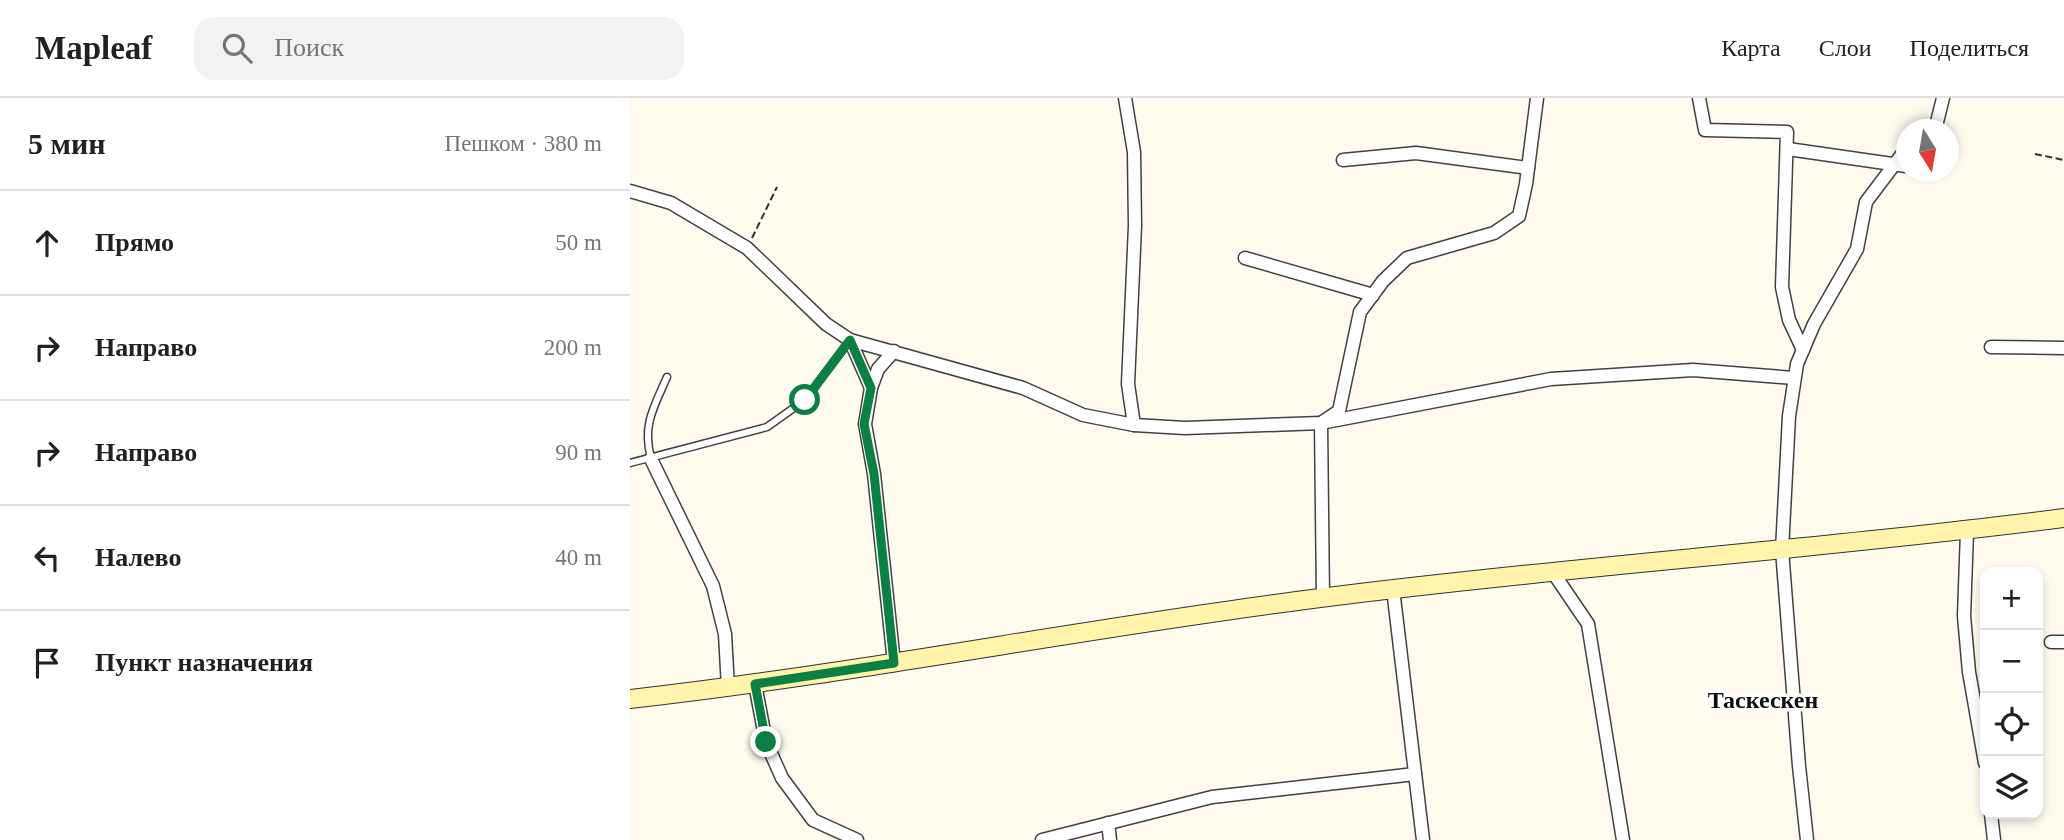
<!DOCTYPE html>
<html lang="ru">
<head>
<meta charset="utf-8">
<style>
	:root { --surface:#fff; --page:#f2f2f2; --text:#202124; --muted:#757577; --line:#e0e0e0 }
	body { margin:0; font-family:Georgia,serif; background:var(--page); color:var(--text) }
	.controls { position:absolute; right:21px; bottom:21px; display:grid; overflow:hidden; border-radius:14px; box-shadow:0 4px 10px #0003 }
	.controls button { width:63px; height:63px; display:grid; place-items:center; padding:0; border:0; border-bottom:2px solid var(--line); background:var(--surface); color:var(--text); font:35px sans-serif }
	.compass { position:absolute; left:1266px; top:21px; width:63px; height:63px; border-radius:50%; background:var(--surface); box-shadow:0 4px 10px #0003; rotate:169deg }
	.stop { position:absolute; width:21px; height:21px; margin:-16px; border:5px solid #0b8043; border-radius:50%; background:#fff }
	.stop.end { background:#0b8043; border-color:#fff; box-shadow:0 2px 7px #0008 }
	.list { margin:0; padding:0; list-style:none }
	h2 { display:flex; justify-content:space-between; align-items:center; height:91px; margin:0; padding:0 28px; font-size:30px }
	h2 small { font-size:23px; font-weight:400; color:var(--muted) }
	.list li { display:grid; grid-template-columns:46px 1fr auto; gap:21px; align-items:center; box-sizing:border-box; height:105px; padding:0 28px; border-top:2px solid var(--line) }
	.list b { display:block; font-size:26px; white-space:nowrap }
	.list em { font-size:23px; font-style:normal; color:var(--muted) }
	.icon { flex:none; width:38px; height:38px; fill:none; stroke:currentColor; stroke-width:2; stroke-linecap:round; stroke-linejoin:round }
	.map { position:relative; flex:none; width:1434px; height:742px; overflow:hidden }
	header { display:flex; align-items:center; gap:42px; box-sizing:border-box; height:98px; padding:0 35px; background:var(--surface); border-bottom:2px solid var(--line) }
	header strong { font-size:33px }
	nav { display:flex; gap:38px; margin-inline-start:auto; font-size:24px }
	.search { width:490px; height:63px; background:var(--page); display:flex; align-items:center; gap:18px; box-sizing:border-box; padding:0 24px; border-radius:21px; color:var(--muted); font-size:26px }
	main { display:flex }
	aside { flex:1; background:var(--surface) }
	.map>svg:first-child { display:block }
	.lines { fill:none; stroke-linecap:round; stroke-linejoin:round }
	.service-casing { stroke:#414141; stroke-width:9 }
	.minor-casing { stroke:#414141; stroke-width:15 }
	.secondary-casing { stroke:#303030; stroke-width:20 }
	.path { stroke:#303030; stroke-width:2; stroke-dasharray:7 3.5; stroke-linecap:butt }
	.service { stroke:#fff; stroke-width:6 }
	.minor { stroke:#fff; stroke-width:12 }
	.secondary { stroke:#fff4aa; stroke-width:18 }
	.route { stroke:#0b8043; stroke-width:9 }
	.labels { text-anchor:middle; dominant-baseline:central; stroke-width:7; stroke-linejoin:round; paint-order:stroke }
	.quarter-label { font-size:24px; font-weight:bold; fill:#0e0e0e; stroke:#fff }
</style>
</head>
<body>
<header>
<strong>Mapleaf</strong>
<div class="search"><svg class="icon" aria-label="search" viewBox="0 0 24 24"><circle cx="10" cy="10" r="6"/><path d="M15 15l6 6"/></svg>Поиск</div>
<nav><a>Карта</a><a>Слои</a><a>Поделиться</a></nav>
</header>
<main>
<aside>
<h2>5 мин<small>Пешком · 380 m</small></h2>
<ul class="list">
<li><svg class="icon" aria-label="ahead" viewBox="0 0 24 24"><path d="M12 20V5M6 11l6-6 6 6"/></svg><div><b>Прямо</b></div><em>50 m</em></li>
<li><svg class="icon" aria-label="right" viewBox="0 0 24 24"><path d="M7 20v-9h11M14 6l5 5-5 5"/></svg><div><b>Направо</b></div><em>200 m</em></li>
<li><svg class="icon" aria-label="right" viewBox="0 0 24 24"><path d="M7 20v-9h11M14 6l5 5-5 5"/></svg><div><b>Направо</b></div><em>90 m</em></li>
<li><svg class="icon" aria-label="left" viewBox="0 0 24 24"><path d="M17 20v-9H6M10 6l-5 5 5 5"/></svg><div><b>Налево</b></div><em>40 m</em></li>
<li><svg class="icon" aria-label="arrive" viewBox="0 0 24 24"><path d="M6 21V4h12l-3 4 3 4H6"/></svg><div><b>Пункт назначения</b></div></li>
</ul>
</aside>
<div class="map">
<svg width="1434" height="742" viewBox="0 0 1434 742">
	<rect width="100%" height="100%" fill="#fffcef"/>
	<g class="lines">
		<defs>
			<g id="service">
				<path d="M21,360C12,327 24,309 37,279"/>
				<path d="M0,365L137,329L175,302L220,242"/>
			</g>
			<g id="minor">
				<path d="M495,0L504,54L505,128L498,286L504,327"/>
				<path d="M1069,0L1075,32L1157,34L1152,189L1159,222L1173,252"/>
				<path d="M1305,32L1313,0"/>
				<path d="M1158,51L1276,68"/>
				<path d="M713,62L786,55L898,70"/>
				<path d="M0,93L41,105L117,150L196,226L220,242L393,290L453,317L504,327L555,330L691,325L921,281L1063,272L1164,280"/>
				<path d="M615,160L743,197"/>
				<path d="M220,242L241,290"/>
				<path d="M1361,249L1434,250"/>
				<path d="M21,361L83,488L95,536L98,590"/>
				<path d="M1337,433L1334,518L1339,574L1355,665"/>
				<path d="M922,473L958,526L993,742"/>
				<path d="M763,491L793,742"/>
				<path d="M693,500L691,325L709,313L730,214L753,183L777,160L864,135L889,118L896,86L907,0"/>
				<path d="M1421,544H1434"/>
				<path d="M264,565L244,376L235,326L241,290L248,271L264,253"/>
				<path d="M125,586L136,644L152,680L183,722L227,742"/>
				<path d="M1361,716L1364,742"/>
				<path d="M478,725L480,742"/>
				<path d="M412,742L582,699L785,676"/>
				<path d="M1177,742L1169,668L1152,452L1159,318L1167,266L1184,226L1227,151L1236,104L1276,51"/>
			</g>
			<path id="secondary" d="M0,601C231,575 459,529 690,500C938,468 1187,452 1434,420"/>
		</defs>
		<use href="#service" class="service-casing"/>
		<use href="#minor" class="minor-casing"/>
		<use href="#secondary" class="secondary-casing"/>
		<g class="path">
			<path d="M1405,56L1434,62"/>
			<path d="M122,140L147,89"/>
		</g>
		<use href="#service" class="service"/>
		<use href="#minor" class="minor"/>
		<use href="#secondary" class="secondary"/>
	</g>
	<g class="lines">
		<path class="route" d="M136,644L125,586L264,565L244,376L234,326L241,290L220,242L175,302"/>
	</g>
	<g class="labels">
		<g class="quarter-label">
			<text x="1133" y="602">Таскескен</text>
		</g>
	</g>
</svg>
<div class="controls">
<button>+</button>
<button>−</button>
<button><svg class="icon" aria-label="locate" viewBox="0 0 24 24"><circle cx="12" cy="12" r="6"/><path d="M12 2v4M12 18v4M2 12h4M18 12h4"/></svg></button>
<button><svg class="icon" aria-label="layers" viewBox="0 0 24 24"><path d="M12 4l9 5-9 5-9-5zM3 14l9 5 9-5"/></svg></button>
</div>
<svg class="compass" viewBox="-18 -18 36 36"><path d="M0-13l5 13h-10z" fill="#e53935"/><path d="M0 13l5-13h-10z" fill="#757577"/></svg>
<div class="stop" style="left:175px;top:302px"></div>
<div class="stop end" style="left:136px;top:644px"></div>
</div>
</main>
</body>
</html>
